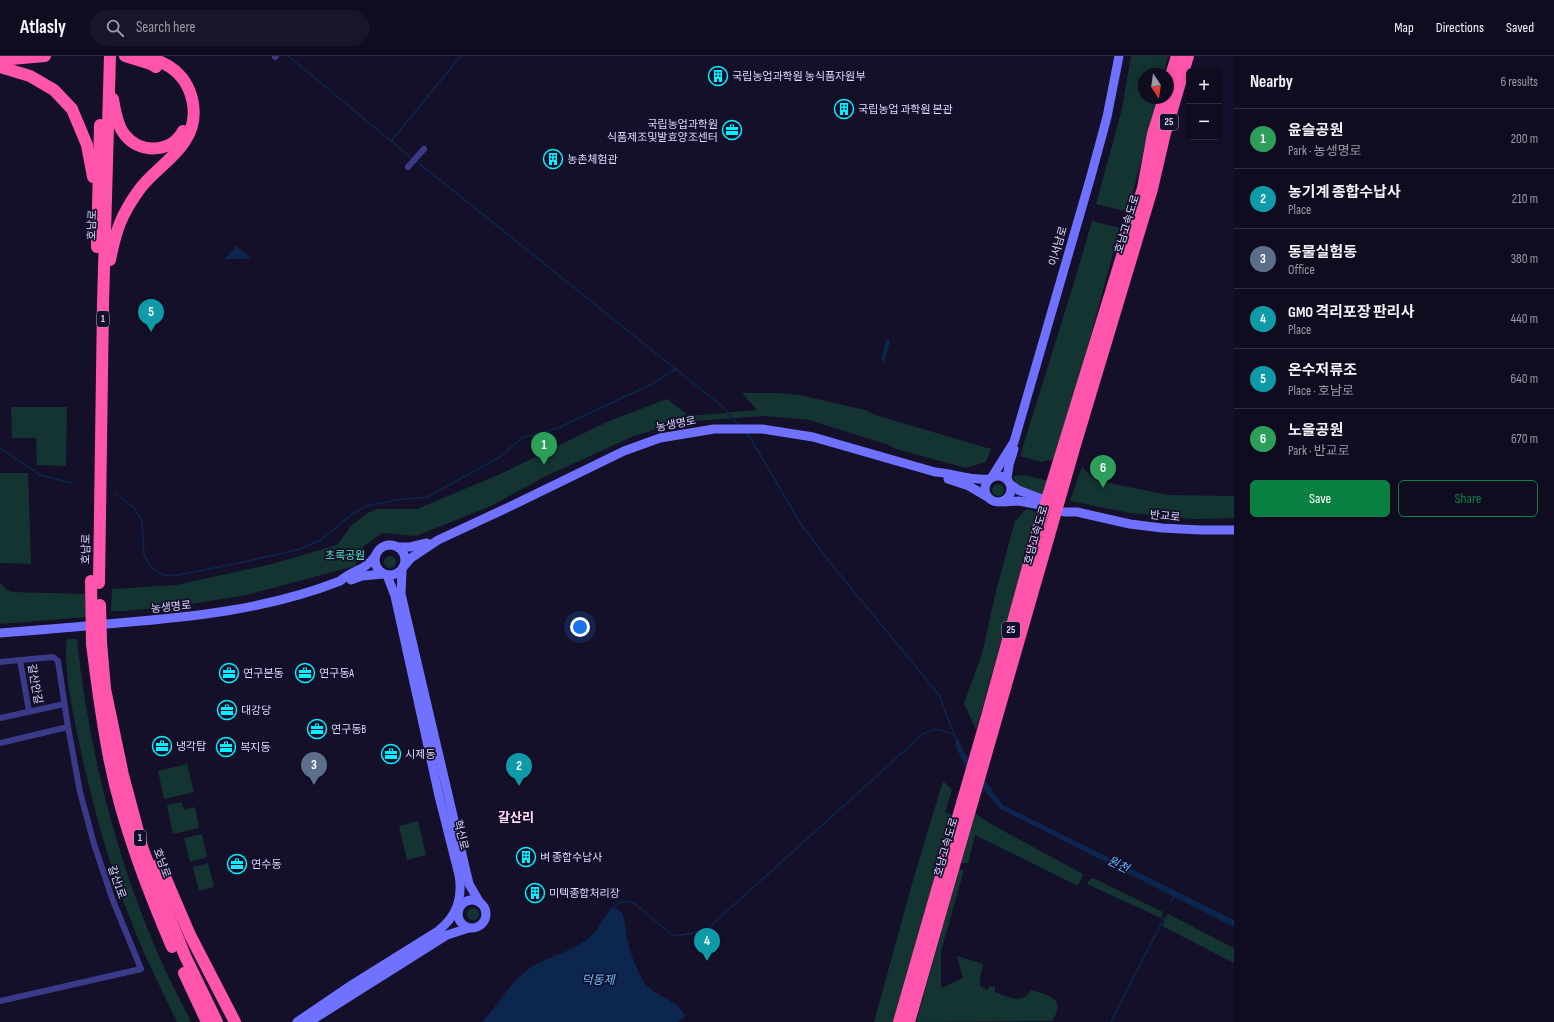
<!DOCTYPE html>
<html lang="en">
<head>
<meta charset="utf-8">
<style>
	:root { --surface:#0f0c20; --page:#181529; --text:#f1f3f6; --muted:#9b9ba5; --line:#2f2c3e; --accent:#0b8043 }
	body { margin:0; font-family:"Sofia Sans Condensed","Noto Sans KR",sans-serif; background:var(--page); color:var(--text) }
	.controls { position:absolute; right:12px; top:12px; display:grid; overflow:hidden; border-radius:6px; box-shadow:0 2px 6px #0003 }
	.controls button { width:36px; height:36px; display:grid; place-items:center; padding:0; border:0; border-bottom:1px solid var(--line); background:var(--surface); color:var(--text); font:20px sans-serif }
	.compass { position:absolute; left:1138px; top:12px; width:36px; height:36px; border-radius:50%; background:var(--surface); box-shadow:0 2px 6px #0003; rotate:167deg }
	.you { position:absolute; left:580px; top:571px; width:14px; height:14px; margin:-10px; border:3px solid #fff; border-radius:50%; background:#1a73e8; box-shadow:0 0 0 6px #1a73e833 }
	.badge { display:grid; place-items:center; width:26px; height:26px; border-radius:50%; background:var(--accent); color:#fff; font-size:13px; font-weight:700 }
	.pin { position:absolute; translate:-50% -33px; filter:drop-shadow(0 1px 2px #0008) }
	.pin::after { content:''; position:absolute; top:21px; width:14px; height:12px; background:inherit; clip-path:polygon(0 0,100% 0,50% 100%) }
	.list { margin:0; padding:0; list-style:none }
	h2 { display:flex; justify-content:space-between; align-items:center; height:52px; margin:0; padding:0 16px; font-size:17px }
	h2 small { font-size:13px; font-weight:400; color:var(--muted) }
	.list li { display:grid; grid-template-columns:26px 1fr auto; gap:12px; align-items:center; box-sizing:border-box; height:60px; padding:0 16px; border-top:1px solid var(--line) }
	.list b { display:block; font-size:15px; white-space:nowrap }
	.list p { margin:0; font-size:13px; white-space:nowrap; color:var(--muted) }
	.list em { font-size:13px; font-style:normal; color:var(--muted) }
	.actions { display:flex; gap:8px; padding:12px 16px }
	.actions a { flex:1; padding:9px 0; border:1px solid var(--accent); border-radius:6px; text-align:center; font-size:14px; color:var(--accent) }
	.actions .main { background:var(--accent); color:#fff }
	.icon { flex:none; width:22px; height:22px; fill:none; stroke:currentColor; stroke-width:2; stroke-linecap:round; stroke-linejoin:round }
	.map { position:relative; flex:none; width:1234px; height:966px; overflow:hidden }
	header { display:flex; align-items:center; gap:24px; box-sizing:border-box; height:56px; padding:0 20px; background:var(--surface); border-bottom:1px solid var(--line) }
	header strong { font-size:19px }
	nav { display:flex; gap:22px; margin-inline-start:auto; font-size:14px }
	.search { width:280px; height:36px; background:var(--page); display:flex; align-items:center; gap:10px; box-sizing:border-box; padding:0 14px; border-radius:22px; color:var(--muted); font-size:15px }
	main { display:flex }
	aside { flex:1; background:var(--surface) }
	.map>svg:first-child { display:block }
	.green { fill:#133431 }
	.water { fill:#0c264d }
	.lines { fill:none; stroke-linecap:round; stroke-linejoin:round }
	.stream { stroke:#0c264d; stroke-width:1.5 }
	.street { stroke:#3b3a89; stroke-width:6 }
	.secondary { stroke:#7071ff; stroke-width:9 }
	.highway { stroke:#ff54ac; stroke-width:12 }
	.highway-bridge { stroke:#ff54ac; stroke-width:12 }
	.labels { text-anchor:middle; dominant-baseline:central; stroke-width:3.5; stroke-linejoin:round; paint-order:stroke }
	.shield { fill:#14102a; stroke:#a09dbf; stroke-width:1 }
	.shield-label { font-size:10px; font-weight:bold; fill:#dcd9ff }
	.poi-label { font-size:11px; fill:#dcd9ff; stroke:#14102a; text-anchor:start }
	.street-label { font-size:11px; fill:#dcd9ff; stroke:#14102a }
	.park-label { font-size:11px; fill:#61e2be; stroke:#14102a }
	.water-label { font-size:12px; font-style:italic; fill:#67beff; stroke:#14102a }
	.quarter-label { font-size:13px; font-weight:bold; fill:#ffdbf3; stroke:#14102a }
</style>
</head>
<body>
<header>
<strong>Atlasly</strong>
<div class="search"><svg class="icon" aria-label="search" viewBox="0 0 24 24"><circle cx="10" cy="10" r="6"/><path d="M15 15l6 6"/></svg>Search here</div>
<nav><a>Map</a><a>Directions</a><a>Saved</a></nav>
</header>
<main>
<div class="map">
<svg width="1234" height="966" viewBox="0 0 1234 966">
	<rect width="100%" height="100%" fill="#14102a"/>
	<g class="green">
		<path d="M1131,0H1168L1164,18H1144V42H1157L1128,156L1096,148L1122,53Z"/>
		<path d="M1092,165L1120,172L1079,323L1054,405L1049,404L1041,406L1020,400L1077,217Z"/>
		<path d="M742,337H778L799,339L865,354L875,359L991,393L986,406L966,412L896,393L886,388L809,364L765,360L680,366L634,380L544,421L491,450L416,480L382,477L363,491L355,510L247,539L184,549L126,555H111L112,533L176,529L272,508L337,489L351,470L366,458L376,453H417L498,419L609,365L667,343L689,360L757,354Z"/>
		<path d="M11,351H67L66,410L37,409L36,382H12Z"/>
		<path d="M1082,411L1095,424L1168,439L1234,440V462L1195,463L1130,457L1070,445Z"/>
		<path d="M0,417H28L31,508L0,507Z"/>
		<path d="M1025,419L1048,425L1043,439L1017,429L1013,420Z"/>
		<circle cx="998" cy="434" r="6"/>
		<path d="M1026,453L1038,456L976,674L964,647L982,598L996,535L1015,465Z"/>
		<circle cx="390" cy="506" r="6"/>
		<path d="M0,527L7,534L12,536L85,538L86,561L0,568Z"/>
		<path d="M67,583H77C88,690 115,799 158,898C168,921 180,944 191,966H177C163,936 147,906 135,875C109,811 91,744 77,677C72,651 63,609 67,583Z"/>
		<path d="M187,708L194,736L164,743L158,715Z"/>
		<path d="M943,725L952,734L945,756L952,759L893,966H874L912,828Z"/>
		<path d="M182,746L184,754L195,751L199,772L173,778L167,749Z"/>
		<path d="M975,757L989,767L1083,818L1078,830L975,779L968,807H961Z"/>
		<path d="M418,765L426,799L407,804L399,770Z"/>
		<path d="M202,778L207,801L190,806L184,782Z"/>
		<path d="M208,807L214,831L199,835L193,811Z"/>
		<path d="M959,814H964L941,895V932L963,922L957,900L983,908L980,923V930L987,934L990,930L995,931V936C1008,941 1023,949 1031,934C1049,940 1067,942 1052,965L916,966Z"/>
		<path d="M1093,822L1163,856L1161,862L1087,828L1089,824Z"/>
		<circle cx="473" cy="858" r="6"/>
		<path d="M1168,858L1234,892V907L1162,870Z"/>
	</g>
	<g class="water">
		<path d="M236,190L251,202L244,203H225Z"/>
		<path d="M886,283H888L890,285L885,305H883L881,304Z"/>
		<path d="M957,681L963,694L1003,749L1234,864V871L1000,753L966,712L955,689Z"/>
		<path d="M610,852H615L622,856C625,865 626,874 627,883C630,897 637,914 644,926C655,942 679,943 685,960L678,966H482C497,950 509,928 526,915C545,900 576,896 593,878C597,875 599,869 602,865C605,861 608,858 610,852Z"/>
	</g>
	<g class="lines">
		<g class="stream">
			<path d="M288,0L413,103"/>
			<path d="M391,85L461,0"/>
			<path d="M416,105L723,351L739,370"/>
			<path d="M746,377L751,383L802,470L833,510L939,639L957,686"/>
			<path d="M0,392L40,419L71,427"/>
			<path d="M115,437L135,453L142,465L144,499L151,511L163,519H178L234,508L297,494L321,484L351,459L366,450L397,444L427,441L500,401L522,382L558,372L652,328L676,313"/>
			<path d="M1171,847L1174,839"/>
			<path d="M613,852C619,845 625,844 634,847L671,878L675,880L705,875L923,678L935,673L954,678"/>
			<path d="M1111,966L1165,860"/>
		</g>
		<g class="street">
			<path d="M275,1L276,0"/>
			<path d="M408,111L424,93"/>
			<path d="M20,604L29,655"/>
			<path d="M0,606L53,601L58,605L68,671L80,736L94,788L112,842L141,913L0,945"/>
			<path d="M0,662L64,648"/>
			<path d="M0,687L68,671"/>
		</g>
		<g class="secondary">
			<circle cx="998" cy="433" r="13"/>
			<path d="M992,421L1014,386L1091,120L1107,61L1119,0"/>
			<path d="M948,423L969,430L986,440"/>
			<path d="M1007,423L1009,409L1014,393"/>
			<path d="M1010,428L1018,434L1042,443"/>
			<path d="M1002,446L1019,445L1040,449"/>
			<path d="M1064,456H1077L1130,468L1162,472L1201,474H1234"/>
			<circle cx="390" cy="504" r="15"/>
			<path d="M398,491H410L427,487"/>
			<path d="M404,510L411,502L438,484L511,450L624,395L660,382L714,373H762L813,381L935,416C953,417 970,425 989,423"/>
			<path d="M402,514L401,538L469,828L480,847"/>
			<path d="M351,524L362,520L383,518"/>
			<path d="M0,577C39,574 78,571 118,567C193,561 269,553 340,525C354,513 365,515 376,499"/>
			<circle cx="472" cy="858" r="14"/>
			<path d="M297,966L353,928L438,875C457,860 463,842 459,819L439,740L395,540L387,519"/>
			<path d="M309,966L447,879L469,872"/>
		</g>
		<g class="highway">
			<path d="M125,0L151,8L156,11"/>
			<path d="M0,4L45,0"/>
			<path d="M0,11L30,20L54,34L72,53L87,89L93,121"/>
			<path d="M1168,29L1177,0"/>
			<path d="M113,43C115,54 117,70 125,79C140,98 171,97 183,75"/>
			<path d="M97,191L100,69"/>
			<path d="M110,204C116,174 121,159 139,134C152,116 173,104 185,85C201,61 194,27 170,11C164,7 156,4 149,0"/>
			<path d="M99,527L103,248L110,0"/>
			<path d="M101,586L105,633L123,719L143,794L185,900L217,966"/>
			<path d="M92,588C97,628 102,667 110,706C123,770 147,832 172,891"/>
			<path d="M149,812L160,809L190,879L235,966"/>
			<path d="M184,917L207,966"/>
			<path d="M899,966L986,664L1042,460L1143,132L1153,78L1164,42"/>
			<path d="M909,966L1075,389L1152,133L1165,77L1188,0"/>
		</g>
		<g class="highway-bridge">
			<path d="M91,525L92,588"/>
			<path d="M100,549L101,586"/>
		</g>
	</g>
	<defs>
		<symbol id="building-ring" viewBox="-11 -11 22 22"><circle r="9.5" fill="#14102a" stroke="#05efff" stroke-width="1.5"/><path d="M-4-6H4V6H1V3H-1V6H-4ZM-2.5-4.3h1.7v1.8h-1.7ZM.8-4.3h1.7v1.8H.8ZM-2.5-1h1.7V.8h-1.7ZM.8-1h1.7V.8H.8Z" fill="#05efff"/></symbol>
		<symbol id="office-ring" viewBox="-11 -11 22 22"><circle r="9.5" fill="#14102a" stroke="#05efff" stroke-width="1.5"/><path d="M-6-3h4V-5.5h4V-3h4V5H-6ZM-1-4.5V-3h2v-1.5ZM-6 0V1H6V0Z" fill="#05efff"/></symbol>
	</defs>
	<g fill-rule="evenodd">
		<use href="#building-ring" x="707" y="9" width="22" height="22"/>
		<use href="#building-ring" x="833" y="42" width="22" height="22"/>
		<use href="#office-ring" x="721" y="63" width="22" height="22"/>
		<use href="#building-ring" x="542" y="92" width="22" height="22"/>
		<use href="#office-ring" x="218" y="606" width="22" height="22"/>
		<use href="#office-ring" x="294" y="606" width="22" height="22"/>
		<use href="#office-ring" x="216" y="643" width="22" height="22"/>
		<use href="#office-ring" x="306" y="662" width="22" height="22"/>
		<use href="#office-ring" x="151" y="679" width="22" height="22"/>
		<use href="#office-ring" x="215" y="680" width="22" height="22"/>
		<use href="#office-ring" x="380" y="687" width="22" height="22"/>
		<use href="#building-ring" x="515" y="790" width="22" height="22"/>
		<use href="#office-ring" x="226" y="797" width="22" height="22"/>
		<use href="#building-ring" x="524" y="826" width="22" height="22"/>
	</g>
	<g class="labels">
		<g class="shield">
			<rect x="1160" y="58" width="18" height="16" rx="3"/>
			<rect x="97" y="255" width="12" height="16" rx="3"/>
			<rect x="1002" y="566" width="18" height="16" rx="3"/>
			<rect x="134" y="774" width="12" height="16" rx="3"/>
		</g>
		<g class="shield-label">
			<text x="1169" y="66">25</text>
			<text x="103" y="263">1</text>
			<text x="1011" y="574">25</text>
			<text x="140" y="782">1</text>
		</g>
		<g class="poi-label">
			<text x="732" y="20">국립농업과학원 농식품자원부</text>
			<text x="858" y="53">국립농업 과학원 본관</text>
			<text x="718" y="68" text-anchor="end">국립농업과학원<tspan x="718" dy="13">식품제조및발효양조센터</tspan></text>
			<text x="567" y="103">농촌체험관</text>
			<text x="243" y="617">연구본동</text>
			<text x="319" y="617">연구동A</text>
			<text x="241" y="654">대강당</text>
			<text x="331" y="673">연구동B</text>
			<text x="176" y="690">냉각탑</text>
			<text x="240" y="691">복지동</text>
			<text x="405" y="698">시제동</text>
			<text x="540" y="801">벼 종합수납사</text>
			<text x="251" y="808">연수동</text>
			<text x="549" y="837">미텍종합처리장</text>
		</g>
		<g class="street-label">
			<text transform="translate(1127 168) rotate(-73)">호남고속도로</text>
			<text transform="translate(92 169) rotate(-88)">호남로</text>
			<text transform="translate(1058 190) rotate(-74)">이서남로</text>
			<text transform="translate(676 368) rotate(-11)">농생명로</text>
			<text transform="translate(1165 460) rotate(5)">반교로</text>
			<text transform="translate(1036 479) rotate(-74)">호남고속도로</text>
			<text transform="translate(86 493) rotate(-89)">호남로</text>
			<text transform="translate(171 551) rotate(-6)">농생명로</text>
			<text transform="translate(35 628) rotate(80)">갈산안길</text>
			<text transform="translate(461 779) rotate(76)">혁신로</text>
			<text transform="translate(946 791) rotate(-74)">호남고속도로</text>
			<text transform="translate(162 807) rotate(70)">호남로</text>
			<text transform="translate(117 826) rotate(71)">갈산1로</text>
		</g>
		<g class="park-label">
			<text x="345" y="499">초록공원</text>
		</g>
		<g class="water-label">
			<text transform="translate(1118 809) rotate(26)">원천</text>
			<text x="598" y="924">덕동제</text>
		</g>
		<g class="quarter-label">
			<text x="516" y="762">갈산리</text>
		</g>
	</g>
</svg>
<div class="controls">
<button>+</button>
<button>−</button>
</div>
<svg class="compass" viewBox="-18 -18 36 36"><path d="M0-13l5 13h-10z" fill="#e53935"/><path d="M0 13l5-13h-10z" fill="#9b9ba5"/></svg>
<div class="you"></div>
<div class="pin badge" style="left:544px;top:409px;background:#2e9e5b">1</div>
<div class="pin badge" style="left:519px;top:730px;background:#0f9aa8">2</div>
<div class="pin badge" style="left:314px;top:729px;background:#5c6f8a">3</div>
<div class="pin badge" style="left:707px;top:905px;background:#0f9aa8">4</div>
<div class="pin badge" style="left:151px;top:276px;background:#0f9aa8">5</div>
<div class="pin badge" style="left:1103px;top:432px;background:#2e9e5b">6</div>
</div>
<aside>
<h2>Nearby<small>6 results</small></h2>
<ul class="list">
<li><span class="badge" style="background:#2e9e5b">1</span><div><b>윤슬공원</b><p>Park · 농생명로</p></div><em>200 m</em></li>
<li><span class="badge" style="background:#0f9aa8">2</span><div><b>농기계 종합수납사</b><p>Place</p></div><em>210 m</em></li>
<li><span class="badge" style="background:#5c6f8a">3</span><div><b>동물실험동</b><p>Office</p></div><em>380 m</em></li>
<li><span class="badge" style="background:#0f9aa8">4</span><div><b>GMO 격리포장 판리사</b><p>Place</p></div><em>440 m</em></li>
<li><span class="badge" style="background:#0f9aa8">5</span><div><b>온수저류조</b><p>Place · 호남로</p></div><em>640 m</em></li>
<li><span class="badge" style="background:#2e9e5b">6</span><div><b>노을공원</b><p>Park · 반교로</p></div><em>670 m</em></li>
</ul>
<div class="actions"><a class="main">Save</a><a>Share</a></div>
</aside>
</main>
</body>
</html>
